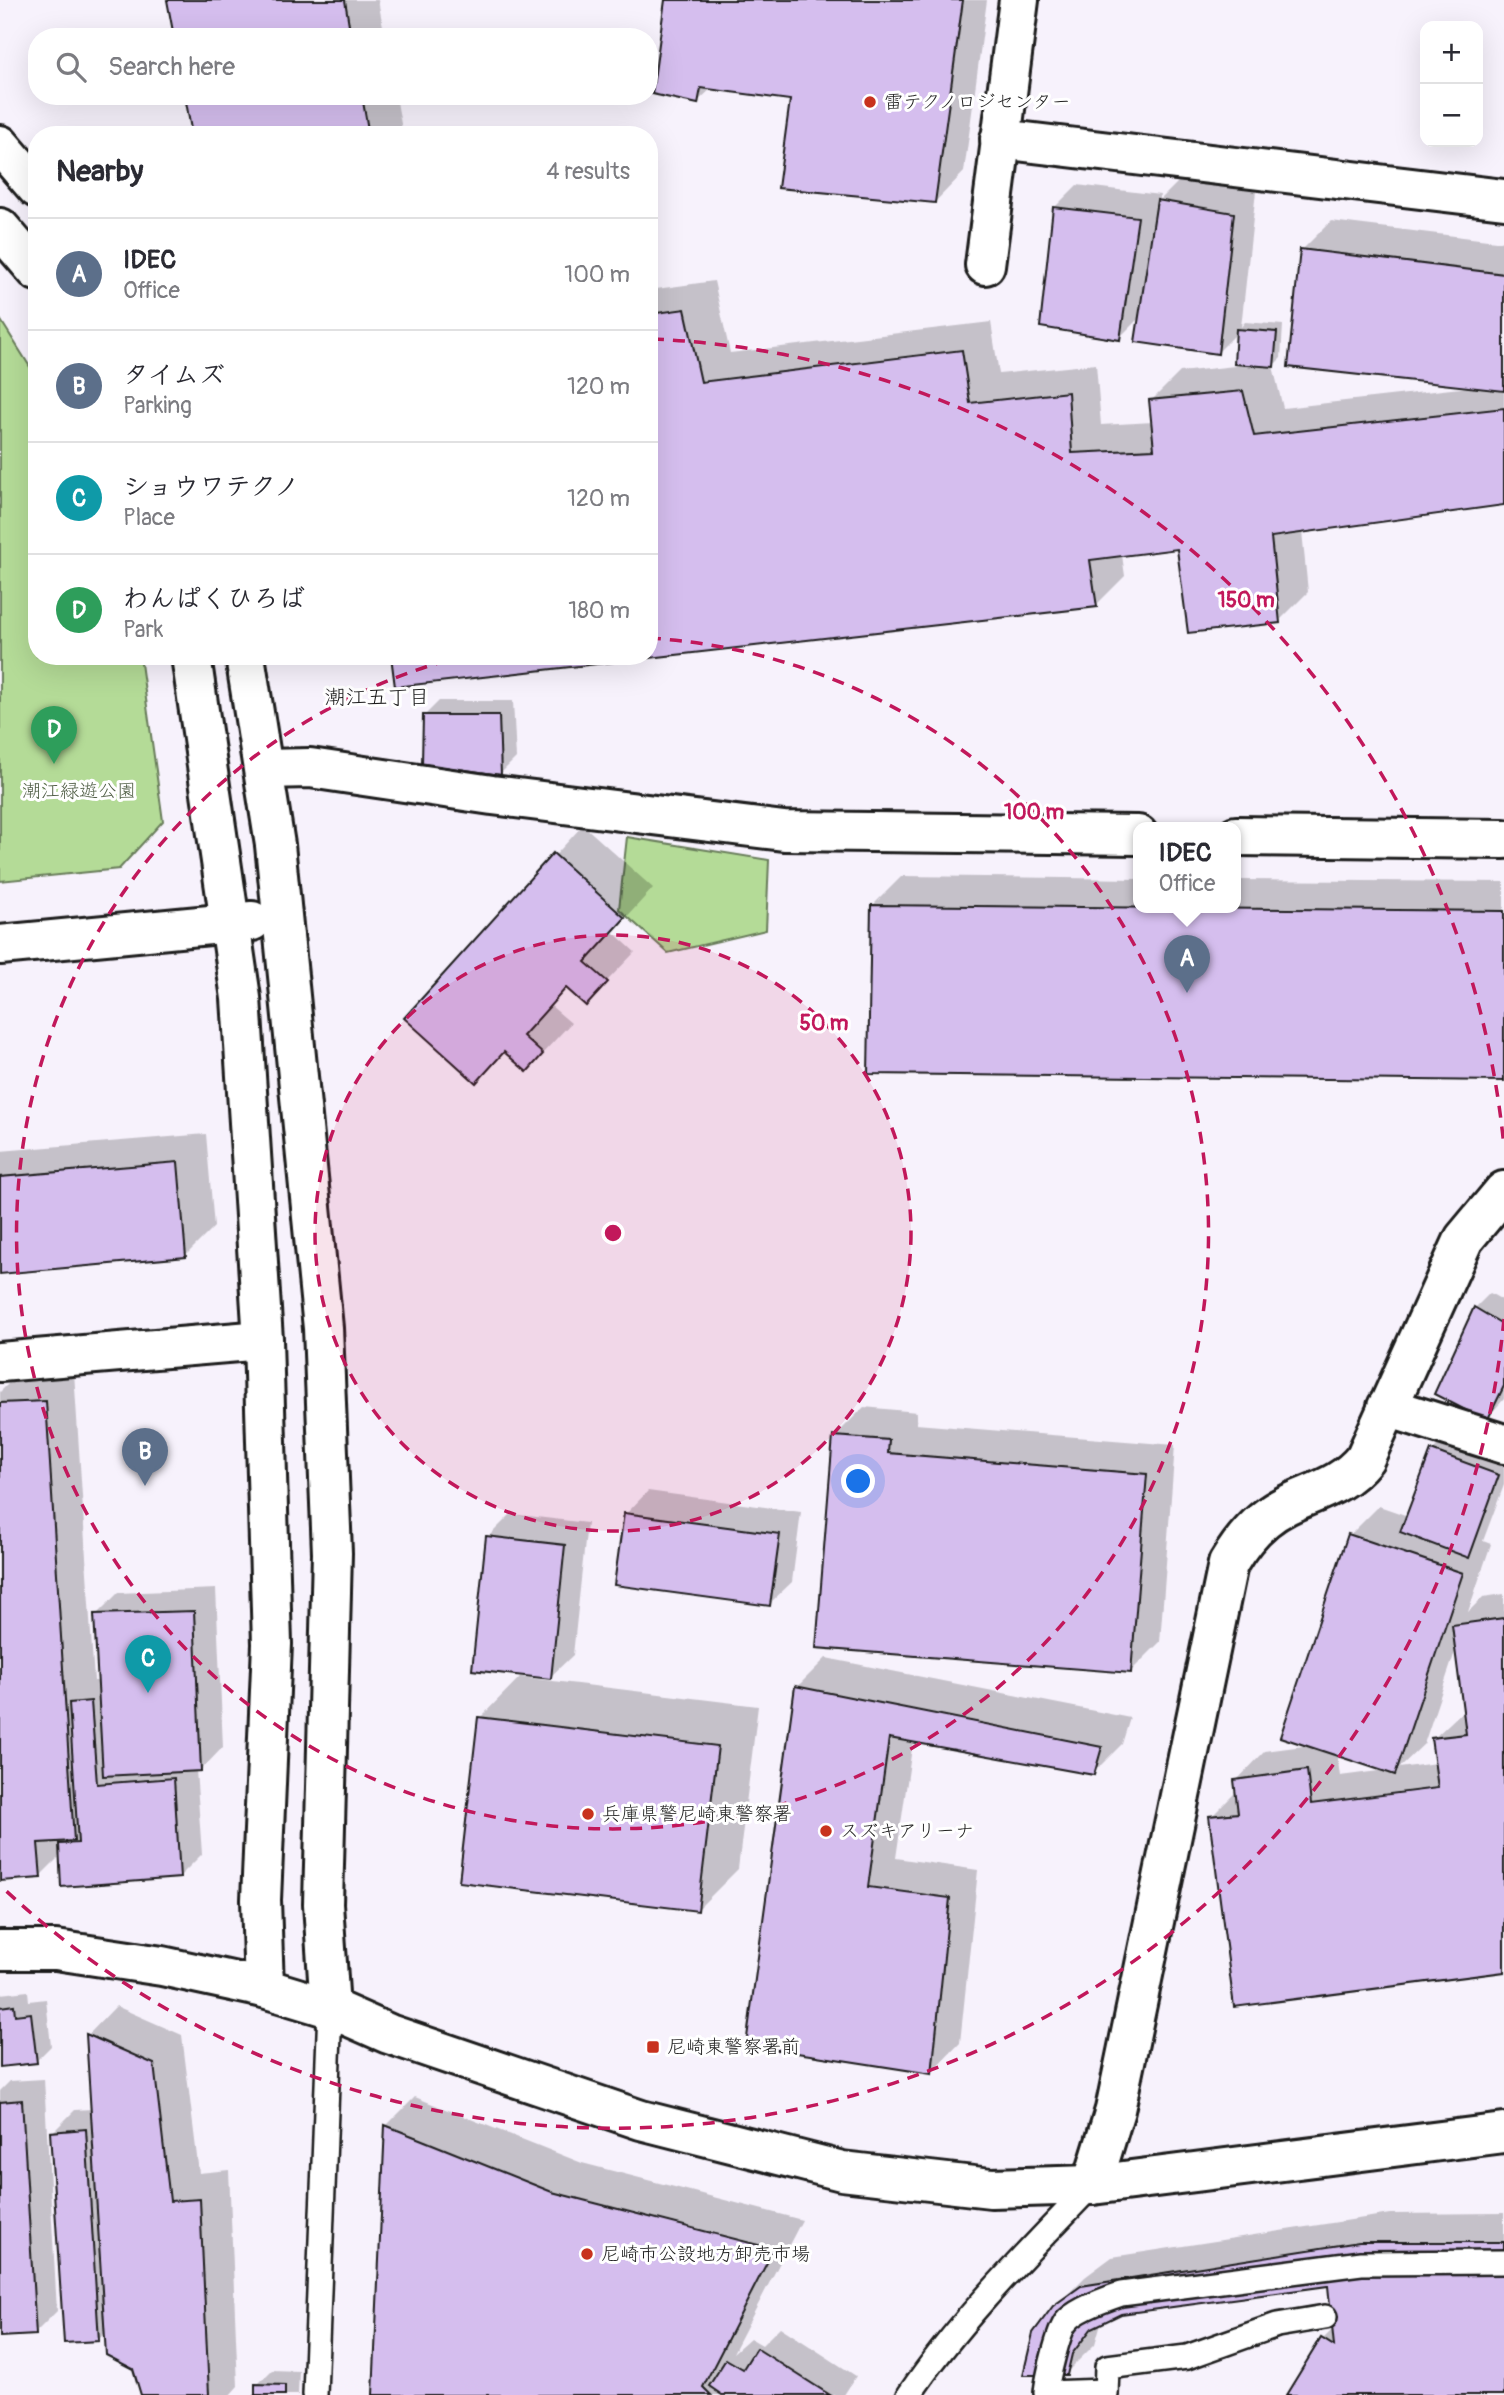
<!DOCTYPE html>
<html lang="en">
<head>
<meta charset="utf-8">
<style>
	:root { --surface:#fff; --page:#f2f2f3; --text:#2b2b33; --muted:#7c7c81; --line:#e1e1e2; --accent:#b45309 }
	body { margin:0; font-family:Pangolin,"Klee One",sans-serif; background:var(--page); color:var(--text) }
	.controls { position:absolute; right:21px; top:21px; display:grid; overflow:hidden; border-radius:14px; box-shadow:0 7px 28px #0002 }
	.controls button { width:63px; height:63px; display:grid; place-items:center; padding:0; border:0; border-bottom:2px solid var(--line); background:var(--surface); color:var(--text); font:35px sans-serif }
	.you { position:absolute; left:859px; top:1482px; width:24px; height:24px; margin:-18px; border:5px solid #fff; border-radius:50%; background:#1a73e8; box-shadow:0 0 0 10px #1a73e833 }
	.badge { display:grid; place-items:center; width:46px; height:46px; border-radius:50%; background:var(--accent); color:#fff; font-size:23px; font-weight:700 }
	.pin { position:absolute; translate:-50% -58px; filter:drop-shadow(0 2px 4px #0008) }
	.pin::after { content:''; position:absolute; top:37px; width:24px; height:21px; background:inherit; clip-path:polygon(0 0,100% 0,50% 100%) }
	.popup { position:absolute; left:1133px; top:822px; width:108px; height:91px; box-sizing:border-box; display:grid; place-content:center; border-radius:14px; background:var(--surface); filter:drop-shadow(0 2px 5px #0005); font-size:23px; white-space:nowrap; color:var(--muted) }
	.popup b { font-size:26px; color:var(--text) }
	.popup::after { content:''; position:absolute; left:50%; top:100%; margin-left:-14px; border:14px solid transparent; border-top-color:var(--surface) }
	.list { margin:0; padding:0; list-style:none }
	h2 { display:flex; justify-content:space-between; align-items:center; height:91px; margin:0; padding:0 28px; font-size:30px }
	h2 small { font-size:23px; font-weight:400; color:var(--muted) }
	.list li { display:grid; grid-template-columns:46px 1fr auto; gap:21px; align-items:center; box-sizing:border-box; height:112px; padding:0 28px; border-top:2px solid var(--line) }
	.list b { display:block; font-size:26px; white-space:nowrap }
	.list p { margin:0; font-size:23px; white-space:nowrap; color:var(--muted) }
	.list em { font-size:23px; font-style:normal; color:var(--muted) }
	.icon { flex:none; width:38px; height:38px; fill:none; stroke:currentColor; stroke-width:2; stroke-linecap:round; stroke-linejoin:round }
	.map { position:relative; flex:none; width:1504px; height:2395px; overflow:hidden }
	.search { position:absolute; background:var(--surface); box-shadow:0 7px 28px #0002; left:28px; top:28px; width:630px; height:77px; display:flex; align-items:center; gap:18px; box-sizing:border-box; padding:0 24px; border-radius:28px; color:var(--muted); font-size:26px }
	.panel { position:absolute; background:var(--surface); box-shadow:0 7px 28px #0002; left:28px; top:126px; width:630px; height:539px; border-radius:28px }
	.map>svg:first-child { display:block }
	.green { fill:#b4db97; stroke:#687c5a; stroke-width:2 }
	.shadow { fill:#0003; fill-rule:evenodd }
	.building { fill:#d5beee; stroke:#1c1c1c; stroke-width:2 }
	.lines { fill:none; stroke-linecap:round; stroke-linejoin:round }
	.lane-casing { stroke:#1c1c1c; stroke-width:28 }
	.street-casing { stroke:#1c1c1c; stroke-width:44 }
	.secondary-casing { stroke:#1c1c1c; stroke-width:44 }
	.lane { stroke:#fff; stroke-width:23 }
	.street { stroke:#fff; stroke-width:38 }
	.secondary { stroke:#fff; stroke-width:38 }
	.ring { fill:none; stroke:#c2185b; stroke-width:3.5; stroke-dasharray:12 9 }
	.poi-dot { fill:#c8321e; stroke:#fff; stroke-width:2.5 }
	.labels { text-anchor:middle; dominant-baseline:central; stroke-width:6; stroke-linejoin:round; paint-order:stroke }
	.poi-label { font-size:19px; fill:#1c1c1c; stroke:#fff; text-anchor:start }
	.park-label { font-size:19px; fill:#515f47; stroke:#fff }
	.neighbourhood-label { font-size:21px; fill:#1c1c1c; stroke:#fff }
	.centre { fill:#c2185b; stroke:#fff; stroke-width:3.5 }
	.ring-label { font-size:21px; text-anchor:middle; font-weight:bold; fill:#c2185b; stroke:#fff; stroke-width:6; stroke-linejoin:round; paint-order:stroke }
</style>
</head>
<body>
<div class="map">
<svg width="1504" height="2395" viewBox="0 0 1504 2395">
	<rect width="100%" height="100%" fill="#f7f2fc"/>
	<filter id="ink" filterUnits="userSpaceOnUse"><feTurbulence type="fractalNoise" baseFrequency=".0143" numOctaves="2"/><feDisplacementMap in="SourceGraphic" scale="14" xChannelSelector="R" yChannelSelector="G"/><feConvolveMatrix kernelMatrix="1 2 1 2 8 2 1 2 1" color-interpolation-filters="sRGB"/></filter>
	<g filter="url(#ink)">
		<g class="green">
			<path d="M0,319L37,378V656H140L163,821L119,869L0,881Z"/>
			<path d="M627,837L769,860L766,930L668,953L619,909Z"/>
		</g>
		<g class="shadow">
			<path d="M169,0H378L385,37H176Z"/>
			<path d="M667,0H987L964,172L935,202L792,99L712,88L697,102Z"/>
			<path d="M186,96H396L403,135H193Z"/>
			<path d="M1181,179L1256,191L1241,327L1245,322L1283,325L1281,358L1273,366L1283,408L1469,387L1302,250L1331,221L1504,242V503L1302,531L1308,592L1279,621L1178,547L1122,555L1125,576L1096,605L649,656V290L714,281L730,353L991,322L999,374L1096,364L1101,425L1153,422L1151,401L1180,372L1244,365L1238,332L1218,352L1141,316L1119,338L1054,208L1077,185L1160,195L1159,201Z"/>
			<path d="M439,701H513L516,758L501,773L424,716Z"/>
			<path d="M583,825L653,888L613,932L635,952L586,1003L568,987L551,1006L571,1023L527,1070L506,1051L476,1081L406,1018Z"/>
			<path d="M902,876L1138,879V907H1236V880L1504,882V1079L873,905Z"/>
			<path d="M206,1134L214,1227L185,1256L0,1272V1151Z"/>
			<path d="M1490,1293L1504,1301V1399L1486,1419L1475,1308Z"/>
			<path d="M74,1372L94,1681H99L96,1615L118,1593L216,1589L223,1747L201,1770H196L202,1854L180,1876L61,1855L40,1876L0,1879V1392L16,1376Z"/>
			<path d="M864,1407L917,1412L916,1424L1175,1445L1160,1642L1131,1671L835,1436Z"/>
			<path d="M1447,1436L1504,1456V1485L1483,1541L1491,1544L1468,1612L1483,1597L1504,1594V1970L1211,1817L1237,1791L1236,1781L1265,1751L1311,1745L1350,1535L1379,1506L1408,1516L1432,1451ZM1457,1646L1465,1709L1433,1739L1436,1763L1399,1768L1424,1744ZM1337,1754L1386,1770L1340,1776Z"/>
			<path d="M648,1491L801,1512L792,1582L769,1604L626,1514Z"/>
			<path d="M511,1514L587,1523L573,1655L550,1677L488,1537Z"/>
			<path d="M826,1658L1130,1718L1122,1744L1093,1773L913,1741L896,1858L978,1870L960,2043L931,2073L797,1687Z"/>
			<path d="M520,1677L758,1706L738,1869L698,1909L480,1718Z"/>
			<path d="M28,1991L29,2001L46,1999L51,2046L36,2061L0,2065V1994Z"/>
			<path d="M116,2006L182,2035L199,2173L229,2170L238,2386L230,2395H143L134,2368L107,2331L99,2339L52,2133L75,2110L92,2109L88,2035Z"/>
			<path d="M44,2079L57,2311L35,2333L0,2335V2091L10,2081Z"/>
			<path d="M415,2097L582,2163L802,2220L733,2353L750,2338L762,2345L780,2327L856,2376L844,2395H375L386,2126Z"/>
			<path d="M1504,2213V2395H1288L1323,2339L1334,2328L1329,2284L1120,2312L1101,2323L1095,2344L1066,2373L1055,2307L1085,2277L1112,2257L1390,2214Z"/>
			<path d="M272,2370L299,2371L298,2395H257V2385Z"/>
		</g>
		<g class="building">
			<path d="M167,0H345L351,37H174Z"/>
			<path d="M665,0H963L935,203L778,188L790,100L701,88L698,104L652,94Z"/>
			<path d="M185,96H362L369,135H192Z"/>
			<path d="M1157,200L1234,213L1218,354L1135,342Z"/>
			<path d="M1053,207L1138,217L1120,340L1040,327Z"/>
			<path d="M1300,249L1504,274V391L1288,367Z"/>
			<path d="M685,309L701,382L962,350L970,403L1068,392L1072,453L1154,449L1149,400L1243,391L1254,436L1504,408V505L1271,537L1280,623L1188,633L1177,549L1090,560L1097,607L395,687L391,656H649V314Z"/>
			<path d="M1236,329L1277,332L1274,367L1234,364Z"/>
			<path d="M423,715H499L501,775L422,764Z"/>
			<path d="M553,853L625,918L585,962L608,982L586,1006L566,988L523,1036L543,1054L527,1072L504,1052L476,1083L404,1018Z"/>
			<path d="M871,905L1504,911V1081L868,1074Z"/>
			<path d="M178,1162L186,1257L0,1274V1177Z"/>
			<path d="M1474,1307L1504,1325V1386L1487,1421L1434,1394Z"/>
			<path d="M46,1401L74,1841L38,1843L41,1878L0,1881V1403Z"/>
			<path d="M833,1436L889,1440L888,1453L1147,1474L1131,1673L816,1648Z"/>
			<path d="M1431,1450L1499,1475L1469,1558L1400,1532Z"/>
			<path d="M624,1513L780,1534L770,1606L614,1585Z"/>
			<path d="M1348,1534L1463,1573L1395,1775L1280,1737Z"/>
			<path d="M486,1536L565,1545L551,1679L472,1670Z"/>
			<path d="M194,1611L201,1771L103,1776L94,1614Z"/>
			<path d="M1504,1618V1972L1234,2007L1209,1816L1238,1813L1234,1780L1307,1770L1311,1804L1438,1788L1431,1738L1466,1734L1452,1625Z"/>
			<path d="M795,1686L1102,1747L1094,1775L889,1738L868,1887L950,1898L932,2074L746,2045Z"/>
			<path d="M91,1701L97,1784L174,1778L180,1878L61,1887L59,1844L78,1843L69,1703Z"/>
			<path d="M478,1717L718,1746L698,1911L459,1882Z"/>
			<path d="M14,2005L15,2015L31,2013L37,2063L0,2067V2007Z"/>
			<path d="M86,2034L154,2064L170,2201L200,2199L209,2395H141L133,2369L106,2355Z"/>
			<path d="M22,2100L36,2335L0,2337V2102Z"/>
			<path d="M385,2125L552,2192L774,2249L703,2387L711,2395H373Z"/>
			<path d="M86,2129L99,2341L64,2343L50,2132Z"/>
			<path d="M1359,2242H1504V2395H1286L1321,2338L1334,2346L1328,2286L1121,2314L1092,2328L1072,2354L1067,2375H1023L1033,2333L1053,2306L1081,2286Z"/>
			<path d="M756,2348L830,2395H722L709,2386L726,2359L743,2369Z"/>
			<path d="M255,2384L285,2385V2395H255Z"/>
		</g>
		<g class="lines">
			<defs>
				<g id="lane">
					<path d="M1106,2391L1046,2393C1047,2380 1058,2332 1066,2322C1075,2310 1106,2299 1121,2294L1361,2263L1504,2262"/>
					<path d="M315,2395L330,2008"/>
					<path d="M909,2395C961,2318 1028,2252 1092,2185"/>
					<path d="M1106,2395L1107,2367L1187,2357L1277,2325L1325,2317"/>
				</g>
				<g id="street">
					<path d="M1000,139L1504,199"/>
					<path d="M985,265L1019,0"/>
					<path d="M264,769L310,768L492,795L784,831L1138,835"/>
					<path d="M1236,836L1504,839"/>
					<path d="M0,1362L263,1340"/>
					<path d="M1387,1407L1504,1444"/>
				</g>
				<g id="secondary">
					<path d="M0,145L37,188"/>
					<path d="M0,228L37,271"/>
					<path d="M191,656L241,998L263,1340L272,1644L261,1900L264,1988"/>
					<path d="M245,656L275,845L323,1328L332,1553L323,1904L330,2008"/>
					<path d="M0,945L252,921"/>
					<path d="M0,1950H56L162,1966L264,1988L330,2008L389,2034L641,2120L842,2171L991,2188L1092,2185L1504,2133"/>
					<path d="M1092,2185L1115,2110L1228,1564C1238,1547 1249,1532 1265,1519C1298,1492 1335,1495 1365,1458L1464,1239L1504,1191"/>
				</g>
			</defs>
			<use href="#lane" class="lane-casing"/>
			<use href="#street" class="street-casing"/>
			<use href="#secondary" class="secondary-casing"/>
			<use href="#lane" class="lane"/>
			<use href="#street" class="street"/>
			<use href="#secondary" class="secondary"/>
		</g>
	</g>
	<circle cx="613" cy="1233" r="298" fill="#c2185b" fill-opacity=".12"/>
	<g class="ring">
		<circle cx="613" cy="1233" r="298"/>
		<path d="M649 638A596 596 0 1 1 459 657"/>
		<path d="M1504 1319A895 895 0 0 1 3 1888M652 339A895 895 0 0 1 1504 1147"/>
	</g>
	<g class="poi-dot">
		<circle cx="870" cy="102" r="7"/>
		<circle cx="588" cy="1814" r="7"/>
		<circle cx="826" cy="1831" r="7"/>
		<rect x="646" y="2040" width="14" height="14" rx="3.5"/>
		<circle cx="587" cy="2254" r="7"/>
	</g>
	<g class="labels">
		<g class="poi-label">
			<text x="884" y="102">雷テクノロジセンター</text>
			<text x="602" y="1814">兵庫県警尼崎東警察署</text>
			<text x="840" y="1831">スズキアリーナ</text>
			<text x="667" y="2047">尼崎東警察署前</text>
			<text x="601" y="2254">尼崎市公設地方卸売市場</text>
		</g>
		<g class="park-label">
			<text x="79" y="791">潮江緑遊公園</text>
		</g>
		<g class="neighbourhood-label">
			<text x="377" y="697">潮江五丁目</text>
		</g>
	</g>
	<circle cx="613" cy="1233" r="10" class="centre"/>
	<g class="ring-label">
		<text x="1246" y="607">150 m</text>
		<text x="1034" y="819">100 m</text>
		<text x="824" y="1030">50 m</text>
	</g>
</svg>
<div class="controls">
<button>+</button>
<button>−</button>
</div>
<div class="you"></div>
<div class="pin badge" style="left:1187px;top:993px;background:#5c6f8a">A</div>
<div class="popup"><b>IDEC</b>Office</div>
<div class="pin badge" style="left:145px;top:1486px;background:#5c6f8a">B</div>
<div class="pin badge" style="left:148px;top:1693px;background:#0f9aa8">C</div>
<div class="pin badge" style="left:54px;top:764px;background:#2e9e5b">D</div>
<div class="search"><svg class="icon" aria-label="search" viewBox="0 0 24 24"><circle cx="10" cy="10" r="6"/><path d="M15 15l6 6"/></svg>Search here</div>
<section class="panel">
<h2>Nearby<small>4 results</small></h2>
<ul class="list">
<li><span class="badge" style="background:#5c6f8a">A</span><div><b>IDEC</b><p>Office</p></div><em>100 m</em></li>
<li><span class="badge" style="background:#5c6f8a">B</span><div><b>タイムズ</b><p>Parking</p></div><em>120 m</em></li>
<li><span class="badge" style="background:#0f9aa8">C</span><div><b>ショウワテクノ</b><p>Place</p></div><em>120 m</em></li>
<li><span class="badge" style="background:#2e9e5b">D</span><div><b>わんぱくひろば</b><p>Park</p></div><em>180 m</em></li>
</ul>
</section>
</div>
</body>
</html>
